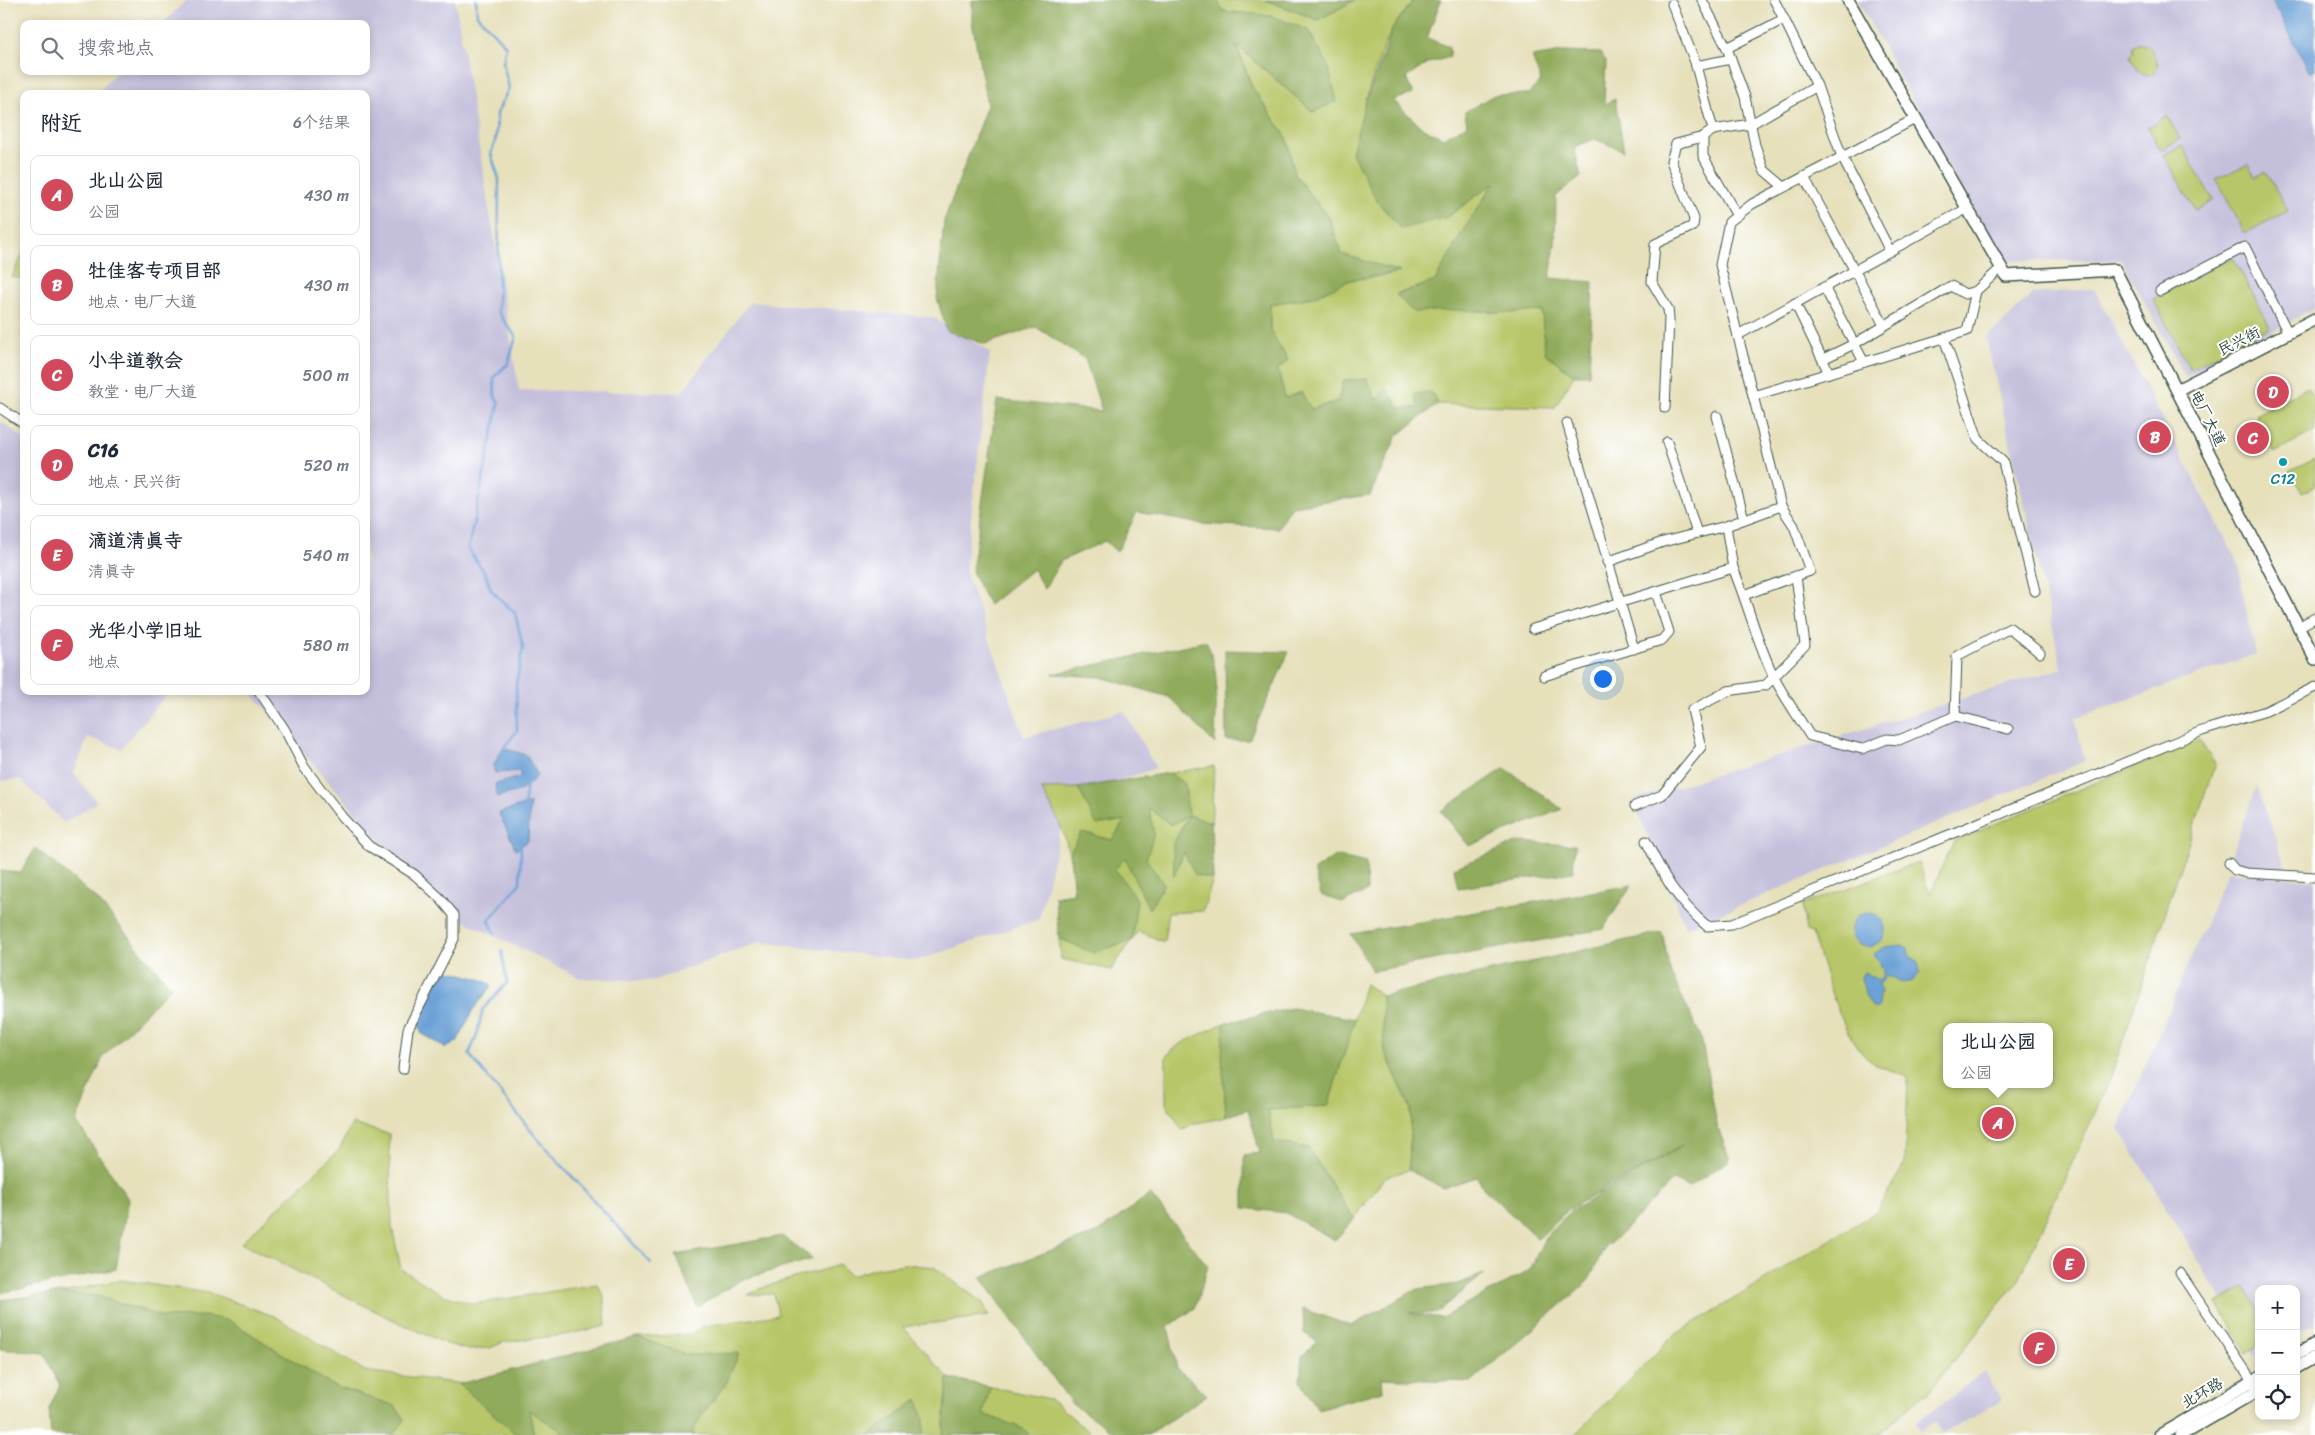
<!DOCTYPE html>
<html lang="zh">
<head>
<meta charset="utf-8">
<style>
	:root { --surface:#fff; --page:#f2f2f3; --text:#1f2937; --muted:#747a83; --line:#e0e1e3; --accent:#d1495b }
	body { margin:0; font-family:Sriracha,"LXGW WenKai TC",sans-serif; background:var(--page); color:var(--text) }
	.controls { position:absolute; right:15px; bottom:15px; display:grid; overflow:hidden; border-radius:10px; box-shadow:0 2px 8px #0003 }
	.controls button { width:45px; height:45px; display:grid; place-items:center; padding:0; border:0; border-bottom:1px solid var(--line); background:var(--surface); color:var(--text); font:25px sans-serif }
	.you { position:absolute; left:1602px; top:678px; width:18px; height:18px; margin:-12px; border:4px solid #fff; border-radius:50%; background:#1a73e8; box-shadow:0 0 0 8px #1a73e833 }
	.badge { display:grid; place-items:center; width:32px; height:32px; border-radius:50%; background:var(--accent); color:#fff; font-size:16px; font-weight:700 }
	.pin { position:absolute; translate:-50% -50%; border:2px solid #fff; box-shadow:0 1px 5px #0006 }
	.popup { position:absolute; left:1943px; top:1023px; width:110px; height:65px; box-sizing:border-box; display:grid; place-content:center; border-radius:10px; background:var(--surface); filter:drop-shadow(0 1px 4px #0005); font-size:16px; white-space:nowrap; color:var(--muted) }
	.popup b { font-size:19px; color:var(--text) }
	.popup::after { content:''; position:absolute; left:50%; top:100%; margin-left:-10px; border:10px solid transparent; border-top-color:var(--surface) }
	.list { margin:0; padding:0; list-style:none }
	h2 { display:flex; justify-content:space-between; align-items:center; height:65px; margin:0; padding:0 20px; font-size:21px }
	h2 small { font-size:16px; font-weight:400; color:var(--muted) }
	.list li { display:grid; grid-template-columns:32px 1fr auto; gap:15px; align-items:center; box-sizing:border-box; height:80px; margin:0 10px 10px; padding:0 10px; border:1px solid var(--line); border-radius:10px }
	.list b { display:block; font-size:19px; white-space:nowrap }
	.list p { margin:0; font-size:16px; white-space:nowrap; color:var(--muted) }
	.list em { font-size:16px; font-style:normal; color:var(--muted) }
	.icon { flex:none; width:28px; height:28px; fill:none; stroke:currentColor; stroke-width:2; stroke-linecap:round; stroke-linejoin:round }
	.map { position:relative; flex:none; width:2315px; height:1435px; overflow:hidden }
	.search { position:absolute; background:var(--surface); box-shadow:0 2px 8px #0003; left:20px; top:20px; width:350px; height:55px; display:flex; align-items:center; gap:12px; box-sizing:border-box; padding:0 18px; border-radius:10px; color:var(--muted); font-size:19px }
	.panel { position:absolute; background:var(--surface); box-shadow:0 2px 8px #0003; left:20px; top:90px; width:350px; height:605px; border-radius:10px }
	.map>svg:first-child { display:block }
	.industrial { fill:#c4c0db }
	.green { fill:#b7c668; stroke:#6b824e; fill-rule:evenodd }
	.forest { fill:#91ab5c; stroke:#587448 }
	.water { fill:#679fd5; stroke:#436e84 }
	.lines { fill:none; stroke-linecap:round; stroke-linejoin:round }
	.stream { stroke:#679fd5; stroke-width:2.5 }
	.street-casing { stroke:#3d5548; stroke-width:11 }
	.secondary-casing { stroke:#3d5548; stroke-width:14 }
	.street { stroke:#fff; stroke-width:9 }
	.secondary { stroke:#fff; stroke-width:11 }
	.culture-dot { fill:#0f9aa8; stroke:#fff; stroke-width:2 }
	.labels { text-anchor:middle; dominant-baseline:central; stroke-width:4; stroke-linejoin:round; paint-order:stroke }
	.street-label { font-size:15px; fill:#1f3d34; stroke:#fff }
	.culture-label { font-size:15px; fill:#0d838f; stroke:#fff }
</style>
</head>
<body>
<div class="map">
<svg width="2315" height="1435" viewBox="0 0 2315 1435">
	<rect width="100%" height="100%" fill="#fff"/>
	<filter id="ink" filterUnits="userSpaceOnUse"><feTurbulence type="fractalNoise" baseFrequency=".02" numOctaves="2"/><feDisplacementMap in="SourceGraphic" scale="10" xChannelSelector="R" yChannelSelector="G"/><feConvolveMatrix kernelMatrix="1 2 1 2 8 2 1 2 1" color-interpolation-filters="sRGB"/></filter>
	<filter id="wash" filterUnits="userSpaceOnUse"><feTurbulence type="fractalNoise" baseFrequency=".0096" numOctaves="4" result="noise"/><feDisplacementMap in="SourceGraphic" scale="20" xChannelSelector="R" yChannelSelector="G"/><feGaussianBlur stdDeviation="1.12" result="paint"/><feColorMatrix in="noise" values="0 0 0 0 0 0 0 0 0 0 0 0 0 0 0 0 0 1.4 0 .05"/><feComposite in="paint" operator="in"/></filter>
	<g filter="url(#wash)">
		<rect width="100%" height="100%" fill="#e6e0bb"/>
		<g class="industrial">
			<path d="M186,0H455L519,390L681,393L750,302L932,317L990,352L965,570L1024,737L1124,711L1156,768L1068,798L1039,919L916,961L760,942L652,981L580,978L438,908L250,691H366V94H102L100,90L118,71H366V24H163Z"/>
			<path d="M1858,0H2315V308L2186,377L2121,260L2000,261Z"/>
			<path d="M2094,289L2239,564L2242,589L2256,654L2075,718L2085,761L1686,928L1633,800L2062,668L1986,338L2033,294Z"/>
			<path d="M0,421L24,438V691H169L121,749L88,737L74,773L97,802L64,823L20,779L0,781Z"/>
			<path d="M2257,786L2287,871H2243L2229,861Z"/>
			<path d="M2227,872L2315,880V1325L2296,1335V1289H2259L2257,1358L2119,1129Z"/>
			<path d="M1985,1371L2001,1401L1942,1434L1935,1422L1920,1431L1916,1423Z"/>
		</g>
		<g class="green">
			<path d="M1217,0H1266L1318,20L1355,0H1414C1407,9 1399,18 1393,28C1374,63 1362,114 1353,153L1377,201L1447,217L1495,182L1463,231L1435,282L1396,294C1450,307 1486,315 1542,311L1545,353L1574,375L1555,407L1438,404L1431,392L1419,408H1399L1376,400L1338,401L1311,409L1285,398L1278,369L1288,360L1270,330V304L1313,297L1350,280L1382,276L1399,272L1342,254L1329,218L1294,174L1287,138L1252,87L1236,43L1313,112L1337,101L1271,16L1223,11Z"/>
			<path d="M2140,42L2143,45H2149L2158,63L2155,72L2148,75L2139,72L2130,56L2133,52L2132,46Z"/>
			<path d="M2167,116L2180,139L2163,149L2160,148L2148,127Z"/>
			<path d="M2182,145L2213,200L2195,210L2164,155Z"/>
			<path d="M2248,164L2255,177L2266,172L2288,211L2245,233L2216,179Z"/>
			<path d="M24,250V279L12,277Z"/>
			<path d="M2233,257L2270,327L2190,369L2153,299Z"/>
			<path d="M2308,387L2315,399V431L2274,452L2255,415Z"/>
			<path d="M2315,459V486L2302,493L2290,471Z"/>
			<path d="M2199,740L2215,764L2109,1082L2018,1281L1930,1390L1877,1435H1574L1673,1336L1876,1212L1905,1163L1908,1076C1897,1072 1885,1069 1875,1064C1843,1047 1823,966 1812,933L1806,931L1802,905L1918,862L1930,894L1954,841ZM1947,1027H2049V1084H1947Z"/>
			<path d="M1214,766L1210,850L1213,879L1203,911L1168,913L1164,942L1138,931L1111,970L1061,959L1055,896L1074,893C1070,846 1065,829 1041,789L1078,788Z"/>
			<path d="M1365,984L1382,996L1384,1050L1411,1109L1409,1170L1385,1177L1354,1219L1308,1148L1274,1142L1268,1110L1328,1106Z"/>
			<path d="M1224,1023L1226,1117L1192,1124L1182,1130L1166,1103V1056L1180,1044Z"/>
			<path d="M352,1124L389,1134L392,1227L401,1269L443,1295L474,1304L597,1284L604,1297L606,1326L564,1335L504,1342L490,1348L469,1350L447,1344L389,1318L241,1243L339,1150Z"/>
			<path d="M905,1264L934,1267L983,1303L989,1316L903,1327L948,1378L1050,1399L1093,1435H53L49,1409L60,1385L44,1353L1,1349L0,1347V1300L61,1293L121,1280L209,1293L274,1316L365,1371L500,1389L637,1337L691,1334L704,1326L778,1315L774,1294L748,1295L767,1286L839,1265L851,1276L876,1268Z"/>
			<path d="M2246,1286L2259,1308V1347L2247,1354L2217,1303Z"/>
		</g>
		<g class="forest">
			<path d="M972,0H1217L1223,11L1271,16L1308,30L1327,63L1337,101L1313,112L1236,45L1252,87L1287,138L1294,174L1329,218L1342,254L1400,272L1350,280L1313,297L1270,304V330L1288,360L1278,369L1285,398L1301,392L1311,409L1338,401L1344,380L1367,379L1376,399L1387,388L1399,408H1419L1414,394L1431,392L1438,404L1397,436L1370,495L1292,506L1278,528L1201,524L1137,512L1117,552L1105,541L1061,561L1044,589L1033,569L989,605L972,572L997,400L1102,411L1085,359L1036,327L985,344L947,331L937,298L944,221L987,105L972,21Z"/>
			<path d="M1266,0H1355L1318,20Z"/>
			<path d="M1414,0H1441L1427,38L1449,47L1450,57L1428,63L1406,78L1413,94L1393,100L1421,127L1443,138L1467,125L1465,112L1494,95L1528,94L1541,81L1532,57L1562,52L1600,53L1606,61L1604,104L1615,99L1624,151L1595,139L1574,147L1581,177L1556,196L1555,244L1550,278L1593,282L1589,375H1574L1545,353L1542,311L1508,313L1463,310L1413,312L1396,295L1435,281L1463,231L1494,183L1447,217L1401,229L1377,201L1352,153L1364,106L1393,28Z"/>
			<path d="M1206,641C1222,671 1215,710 1215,744L1169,697L1100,677L1053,674Z"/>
			<path d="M1225,650L1289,652L1249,740H1226Z"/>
			<path d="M1505,768L1562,809L1469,846L1441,811Z"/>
			<path d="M1169,773L1185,784L1188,815L1211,822L1213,879L1195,875L1184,852L1174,876L1173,844L1188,816L1171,825L1149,808L1154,834L1146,859L1164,884L1149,909L1125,858L1115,869L1137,900L1132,940L1093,953L1059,938L1055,896L1074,893L1070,852L1082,832L1112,840L1125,820L1097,825L1078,788Z"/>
			<path d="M1518,842L1575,845L1573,872L1458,888L1454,868Z"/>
			<path d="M35,848L97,899L171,987L103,1057L76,1121L128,1199L116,1269L0,1293V871L21,873Z"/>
			<path d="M1336,856L1366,863L1367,891L1343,903L1321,895L1314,870Z"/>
			<path d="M1632,885L1603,929L1372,971L1351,934Z"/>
			<path d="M1662,932L1671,974L1701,1037L1717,1125L1730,1160L1688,1187L1673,1180L1622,1233L1605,1246L1588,1282L1471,1382L1382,1378L1383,1391L1318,1409L1300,1381L1302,1356L1317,1341L1304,1333L1303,1309L1351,1326L1417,1289L1458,1284L1484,1274L1437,1313H1409L1442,1318L1530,1270L1545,1237L1571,1211L1682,1146L1569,1209L1538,1239L1484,1189L1477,1177L1443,1188L1409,1170L1411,1109L1384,1050L1382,996Z"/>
			<path d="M1292,1008L1355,1019L1328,1106L1268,1110L1274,1142L1308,1148L1354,1219L1335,1240L1286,1213L1244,1208V1155L1260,1153L1248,1109L1226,1117L1222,1055L1224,1023Z"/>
			<path d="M1150,1194L1208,1266L1195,1308L1168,1327L1177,1368L1207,1395L1148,1435H1118L1072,1404L981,1277L1099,1232Z"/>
			<path d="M782,1236L813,1259L741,1280L697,1307L676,1255Z"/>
			<path d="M61,1293L98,1296L163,1317L205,1316L230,1321L334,1386L395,1406L405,1420L393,1435H51L49,1409L60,1385L44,1353L1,1349L0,1300Z"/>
			<path d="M637,1337L688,1355L739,1353L726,1384L703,1413L692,1433L695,1435H567L529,1410L534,1435H517L459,1384Z"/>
			<path d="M948,1378L990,1387L983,1414L1024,1429L1029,1435H943Z"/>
			<path d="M918,1399L924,1419V1435H870Z"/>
		</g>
		<g class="water">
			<path d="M2272,0H2315V70L2310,73Z"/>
			<path d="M503,748L526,755L538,775L522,790L497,797L495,784L520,777V771L495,773L493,766Z"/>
			<path d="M530,803L528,841L516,850L499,813Z"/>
			<circle cx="1868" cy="930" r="17"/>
			<path d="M1902,945L1908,948L1909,955L1918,962L1920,973L1913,981L1903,983L1889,975L1885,977L1879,985L1881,992L1879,995L1878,1009L1873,1008L1866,997L1861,977L1864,972L1879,981L1884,975L1879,960L1874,954L1885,947Z"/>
			<path d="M447,970L480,979L492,985L474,1009L457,1042L446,1048L421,1033L419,1023L438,978Z"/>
		</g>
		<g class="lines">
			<g class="stream">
				<path d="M476,0L477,15L506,46L503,63L509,88L497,113L496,138L491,154L499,179L498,312L516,337L508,364L494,377L495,397L499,403L468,549L485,573L491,590L515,613L523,647L516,685L517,731L501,751L504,753"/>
				<path d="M524,808L527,783"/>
				<path d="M495,934L489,920L520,883L521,843"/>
				<path d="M502,951L507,983L483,1009L476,1038L469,1054L536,1137L651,1263"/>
			</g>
		</g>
	</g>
	<g filter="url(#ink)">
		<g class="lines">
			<defs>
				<g id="street">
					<path d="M1702,0L1727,48L1745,97L1755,145L1764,170L1784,187"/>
					<path d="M1672,4L1695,62L1713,130L1703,137V156L1737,216"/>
					<path d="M1784,19L1817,86L1842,157L1890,251"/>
					<path d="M1727,48L1784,19L1774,0"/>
					<path d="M1696,66L1731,59"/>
					<path d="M1713,130L1751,124L1817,86"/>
					<path d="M1804,177L1884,325"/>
					<path d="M1824,287L1864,362"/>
					<path d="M2160,291L2245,247L2288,333"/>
					<path d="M1795,303L1829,373"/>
					<path d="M1738,335L1966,209"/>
					<path d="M1944,338L1978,439L2003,462L2035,591"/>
					<path d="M1823,359L1854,344L1951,286L1965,294L1976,291"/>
					<path d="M1753,396L1967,331L1976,291L2000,269"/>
					<path d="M0,408L24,424"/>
					<path d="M1665,408L1669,319L1668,309L1652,282L1655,244L1693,226L1694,219L1671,161L1676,144L1703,137"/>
					<path d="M1717,416L1744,519"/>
					<path d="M1567,423L1634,649"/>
					<path d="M1667,442L1697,533"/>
					<path d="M1607,562L1663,542L1726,526"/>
					<path d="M1733,568C1749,606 1758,647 1777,683C1787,701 1799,718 1810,736L1862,749L1887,739L1899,740L1955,716L2008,729"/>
					<path d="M1744,595L1810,571L1794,526L1781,506"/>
					<path d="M2298,627L2315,618"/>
					<path d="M1533,629L1733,568L1726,526L1781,506L1720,265L1729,222L1752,204L1915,119"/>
					<path d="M1544,676L1662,640L1669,632L1656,592"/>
					<path d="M259,691L285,730L304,767L342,817L369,846L415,875L440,898L454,915V939L408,1029L403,1069"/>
					<path d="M1955,716L1957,656L2010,628L2040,653"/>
					<path d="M1635,806L1662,795L1701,747L1692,710L1728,691L1766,685L1805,645L1796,576"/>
					<path d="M1646,841C1663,875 1676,900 1707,926L1732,924L2202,731L2266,711L2315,687"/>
					<path d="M2229,863L2235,870L2246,873L2315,877"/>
					<path d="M2180,1273L2255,1385"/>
				</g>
				<g id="secondary">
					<path d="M1848,0L2006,276L2115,270L2315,659"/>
					<path d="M2177,390L2315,319"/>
					<path d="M2296,1355L2315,1344"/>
					<path d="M2296,1368L2315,1357"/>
					<path d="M2160,1435L2259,1377"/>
					<path d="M2181,1435L2259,1390"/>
				</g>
			</defs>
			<use href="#street" class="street-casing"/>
			<use href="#secondary" class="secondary-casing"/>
			<use href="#street" class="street"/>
			<use href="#secondary" class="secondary"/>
		</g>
	</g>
	<circle class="culture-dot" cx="2283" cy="462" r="5"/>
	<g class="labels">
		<g class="street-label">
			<text transform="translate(2239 341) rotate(-27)">民兴街</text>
			<text transform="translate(2208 418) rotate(63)">电厂大道</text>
			<text transform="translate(2202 1393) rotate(-30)">北环路</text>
		</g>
		<g class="culture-label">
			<text x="2283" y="479">C12</text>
		</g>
	</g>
</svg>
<div class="controls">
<button>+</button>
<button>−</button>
<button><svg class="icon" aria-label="locate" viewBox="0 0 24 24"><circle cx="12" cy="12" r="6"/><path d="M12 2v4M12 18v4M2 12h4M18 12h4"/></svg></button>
</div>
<div class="you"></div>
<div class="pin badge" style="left:1998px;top:1123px">A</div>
<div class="popup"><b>北山公园</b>公园</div>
<div class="pin badge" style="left:2155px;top:437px">B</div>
<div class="pin badge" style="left:2253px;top:438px">C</div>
<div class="pin badge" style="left:2273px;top:392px">D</div>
<div class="pin badge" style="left:2069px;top:1264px">E</div>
<div class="pin badge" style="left:2039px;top:1348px">F</div>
<div class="search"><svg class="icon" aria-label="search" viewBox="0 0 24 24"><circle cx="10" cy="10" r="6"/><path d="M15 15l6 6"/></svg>搜索地点</div>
<section class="panel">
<h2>附近<small>6个结果</small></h2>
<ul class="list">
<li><span class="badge">A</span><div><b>北山公园</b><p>公园</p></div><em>430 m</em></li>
<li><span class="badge">B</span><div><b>牡佳客专项目部</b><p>地点 · 电厂大道</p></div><em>430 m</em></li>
<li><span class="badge">C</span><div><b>小半道教会</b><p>教堂 · 电厂大道</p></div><em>500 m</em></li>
<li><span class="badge">D</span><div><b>C16</b><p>地点 · 民兴街</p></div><em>520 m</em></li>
<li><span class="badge">E</span><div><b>滴道清真寺</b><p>清真寺</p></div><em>540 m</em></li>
<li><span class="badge">F</span><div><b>光华小学旧址</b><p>地点</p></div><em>580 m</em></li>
</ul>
</section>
</div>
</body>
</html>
